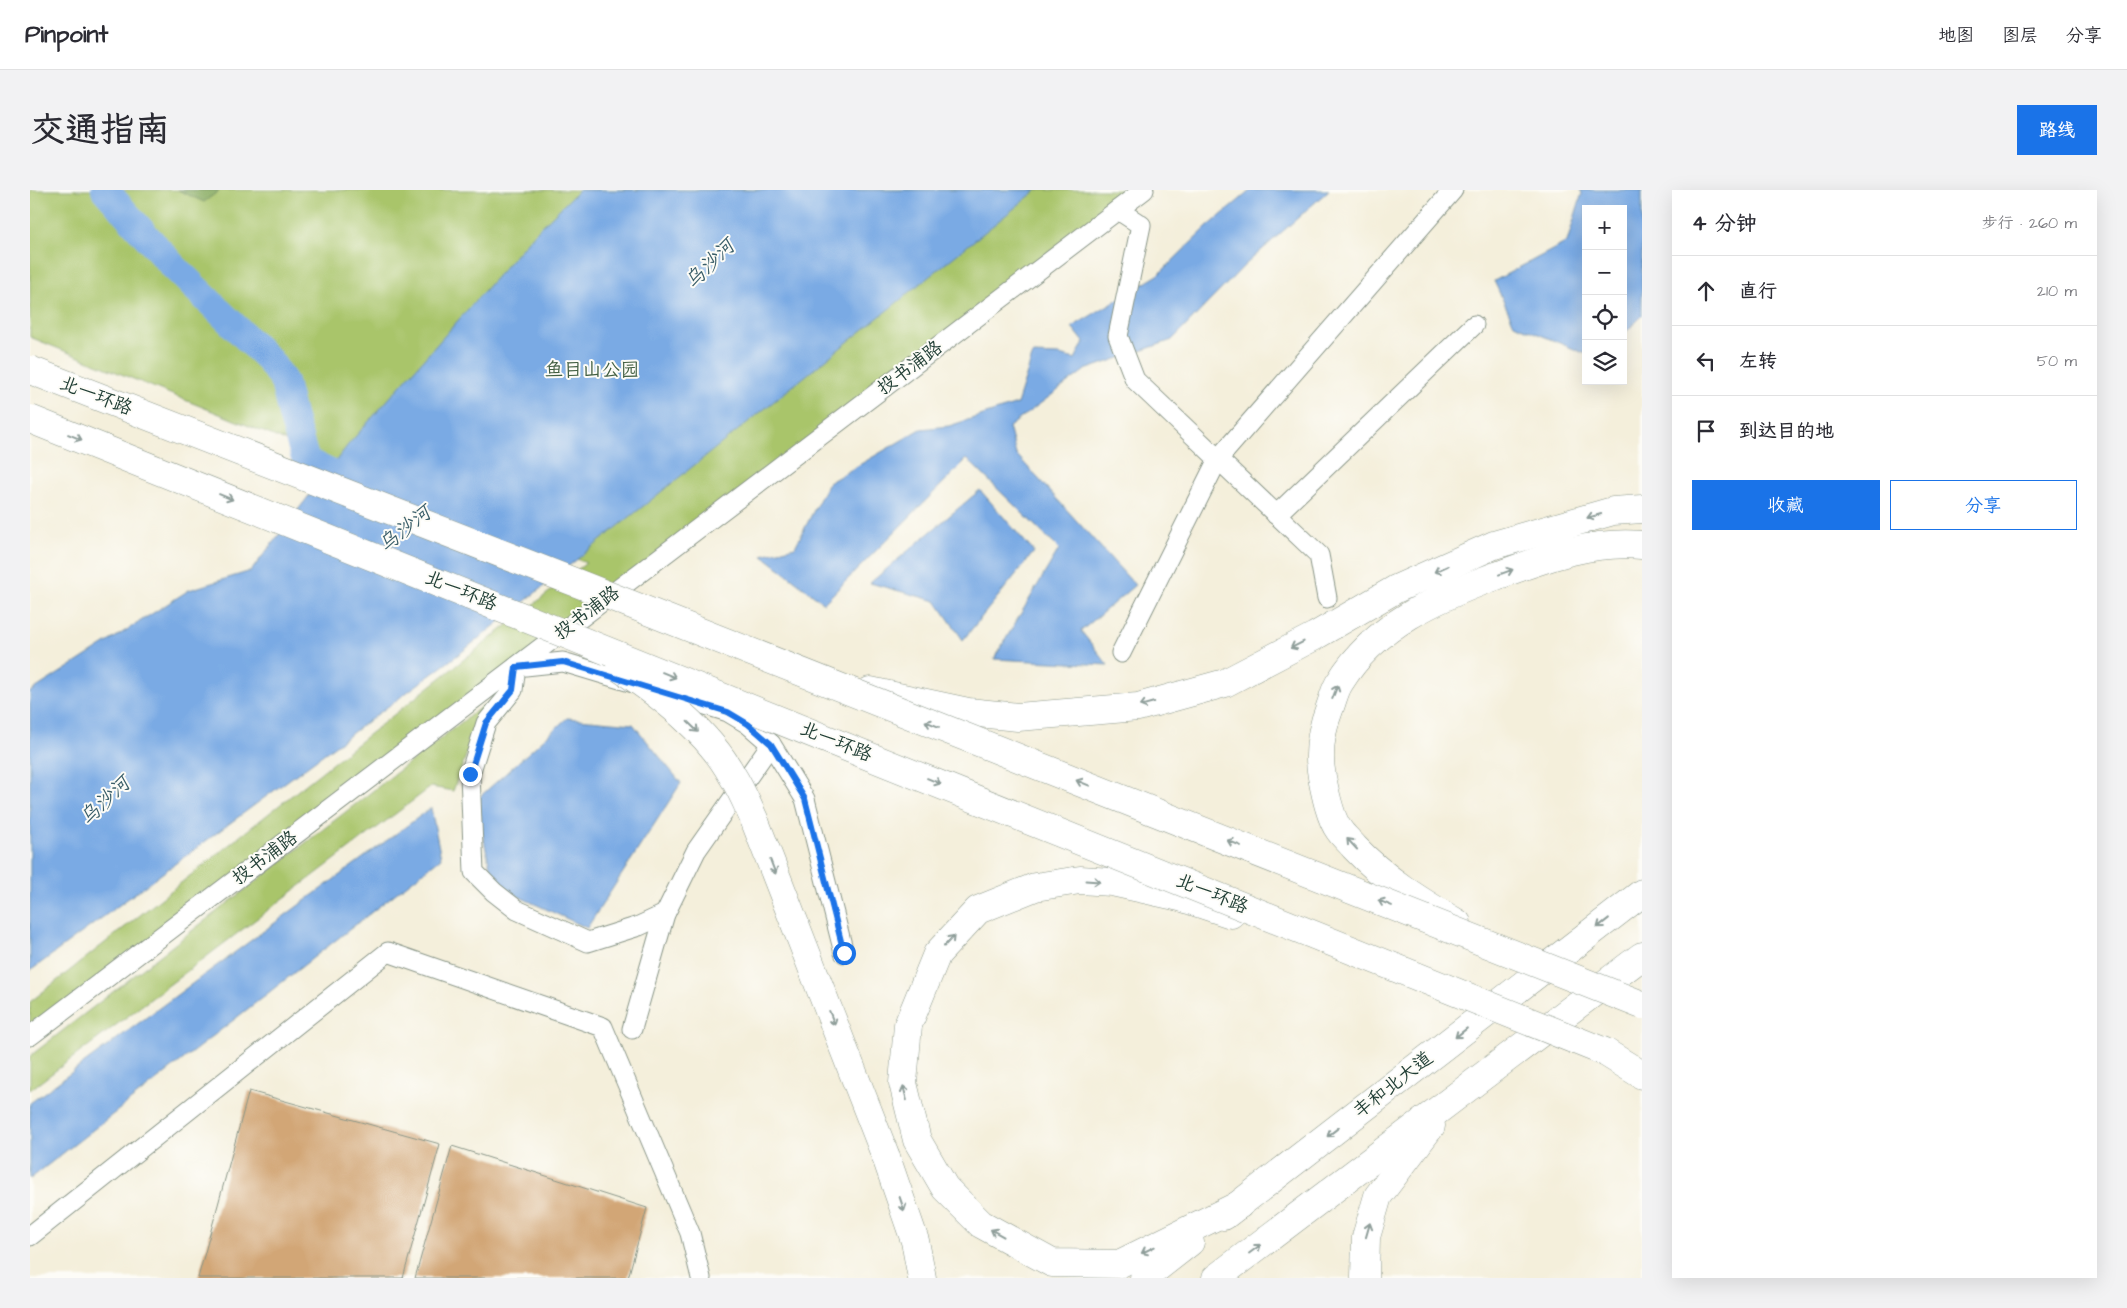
<!DOCTYPE html>
<html lang="zh">
<head>
<meta charset="utf-8">
<style>
	:root { --surface:#fff; --page:#f2f2f3; --text:#2b2b33; --muted:#7c7c81; --line:#e1e1e2; --accent:#1a73e8 }
	body { margin:0; font-family:"Architects Daughter","LXGW WenKai TC",sans-serif; background:var(--page); color:var(--text) }
	.controls { position:absolute; right:15px; top:15px; display:grid; overflow:hidden; border-radius:0px; box-shadow:0 5px 20px #0002 }
	.controls button { width:45px; height:45px; display:grid; place-items:center; padding:0; border:0; border-bottom:1px solid var(--line); background:var(--surface); color:var(--text); font:25px sans-serif }
	.stop { position:absolute; width:15px; height:15px; margin:-11px; border:4px solid #1a73e8; border-radius:50%; background:#fff }
	.stop.end { background:#1a73e8; border-color:#fff; box-shadow:0 1px 5px #0008 }
	.list { margin:0; padding:0; list-style:none }
	h2 { display:flex; justify-content:space-between; align-items:center; height:65px; margin:0; padding:0 20px; font-size:21px }
	h2 small { font-size:16px; font-weight:400; color:var(--muted) }
	.list li { display:grid; grid-template-columns:32px 1fr auto; gap:15px; align-items:center; box-sizing:border-box; height:70px; padding:0 20px; border-top:1px solid var(--line) }
	.list b { display:block; font-size:19px; white-space:nowrap }
	.list em { font-size:16px; font-style:normal; color:var(--muted) }
	.actions { display:flex; gap:10px; padding:15px 20px }
	.actions a { flex:1; padding:11px 0; border:1px solid var(--accent); border-radius:0px; text-align:center; font-size:18px; color:var(--accent) }
	.actions .main { background:var(--accent); color:#fff }
	.icon { flex:none; width:28px; height:28px; fill:none; stroke:currentColor; stroke-width:2; stroke-linecap:round; stroke-linejoin:round }
	.map { position:relative; flex:none; width:1612px; height:1088px; overflow:hidden; border-radius:0px }
	header { display:flex; align-items:center; gap:30px; box-sizing:border-box; height:70px; padding:0 25px; background:var(--surface); border-bottom:1px solid var(--line) }
	header strong { font-size:24px }
	nav { display:flex; gap:28px; margin-inline-start:auto; font-size:18px }
	.intro { display:flex; align-items:center; justify-content:space-between; box-sizing:border-box; height:120px; padding:0 30px }
	h1 { margin:0; font-size:35px }
	.button { padding:12px 22px; border-radius:0px; background:var(--accent); color:#fff; font-size:18px; font-weight:700 }
	main { display:flex; gap:30px; padding:0 30px }
	aside { flex:1; background:var(--surface); border-radius:0px; box-shadow:0 5px 20px #0002 }
	.map>svg:first-child { display:block }
	.green { fill:#a9c56b; stroke:#648150 }
	.forest { fill:#86aa5f; stroke:#52744a }
	.water { fill:#7aaae4; stroke:#4c748c }
	.lines { fill:none; stroke-linecap:round; stroke-linejoin:round }
	.river { stroke:#7aaae4; stroke-width:28 }
	.building { fill:#d2a676 }
	.minor-casing { stroke:#8a9688; stroke-width:21 }
	.highway-casing { stroke:#8a9688; stroke-width:29 }
	.minor { stroke:#fff; stroke-width:19 }
	.highway { stroke:#fff; stroke-width:28 }
	.highway-bridge-casing { stroke:#8a9688; stroke-width:29; stroke-linecap:butt }
	.highway-bridge { stroke:#fff; stroke-width:28 }
	.oneway { stroke:#8f9e9a }
	.route { stroke:#1a73e8; stroke-width:6 }
	.labels { text-anchor:middle; dominant-baseline:central; stroke-width:4; stroke-linejoin:round; paint-order:stroke }
	.street-label { font-size:19px; fill:#1f3d34; stroke:#fdfcf7 }
	.park-label { font-size:19px; fill:#425f42; stroke:#fdfcf7 }
	.water-label { font-size:20px; font-style:italic; fill:#3a5e69; stroke:#fdfcf7 }
</style>
</head>
<body>
<header>
<strong>Pinpoint</strong>
<nav><a>地图</a><a>图层</a><a>分享</a></nav>
</header>
<div class="intro"><h1>交通指南</h1><a class="button">路线</a></div>
<main>
<div class="map">
<svg width="1612" height="1088" viewBox="0 0 1612 1088">
	<rect width="100%" height="100%" fill="#fdfcf7"/>
	<filter id="ink" filterUnits="userSpaceOnUse"><feTurbulence type="fractalNoise" baseFrequency=".02" numOctaves="2"/><feDisplacementMap in="SourceGraphic" scale="10" xChannelSelector="R" yChannelSelector="G"/><feConvolveMatrix kernelMatrix="1 2 1 2 8 2 1 2 1" color-interpolation-filters="sRGB"/></filter>
	<filter id="wash" filterUnits="userSpaceOnUse"><feTurbulence type="fractalNoise" baseFrequency=".0096" numOctaves="4" result="noise"/><feDisplacementMap in="SourceGraphic" scale="20" xChannelSelector="R" yChannelSelector="G"/><feGaussianBlur stdDeviation="1.12" result="paint"/><feColorMatrix in="noise" values="0 0 0 0 0 0 0 0 0 0 0 0 0 0 0 0 0 1.4 0 .05"/><feComposite in="paint" operator="in"/></filter>
	<g filter="url(#wash)">
		<rect width="100%" height="100%" fill="#f4efdb"/>
		<g class="green">
			<path d="M0,0H1101L0,847V812L556,373L0,147Z"/>
			<path d="M455,514L423,601L401,597L0,900V866Z"/>
		</g>
		<path class="forest" d="M148,0H190L174,12Z"/>
		<g class="water">
			<path d="M549,0H1007L433,461L0,781V502L159,400L221,381L318,255L507,41Z"/>
			<path d="M1221,0H1299L1215,75L1142,150L1055,180L979,237L986,264L1105,395L1051,441L1078,475L964,469L1029,359L937,269L794,413L732,365L765,357L798,293L891,239L919,236L987,214L1003,164L1029,165L1045,169L1054,152L1042,137L1128,85L1176,38Z"/>
			<path d="M1550,0H1612V126L1593,145V19H1556V164L1484,134L1464,91L1537,52L1552,3Z"/>
			<path d="M950,300L1004,362L933,450L906,411L840,393Z"/>
			<path d="M537,528L603,534L651,593L557,738L481,703L461,681L445,611Z"/>
			<path d="M401,618L411,668L0,989V913Z"/>
		</g>
		<g class="lines">
			<path class="river" d="M75,0L143,76L239,170L254,192L262,225L276,271L322,294"/>
		</g>
		<g id="blocks">
			<g class="building">
				<path d="M219,901L410,954L373,1088H168Z"/>
				<path d="M422,956L617,1018L598,1088H385Z"/>
			</g>
		</g>
	</g>
	<g filter="url(#ink)">
		<use href="#blocks" fill-opacity="0" stroke="#8a9688" stroke-width="1"/>
		<g class="lines">
			<defs>
				<g id="minor">
					<path d="M1088,20L1111,35L1088,146L1105,190L1289,365L1297,408"/>
					<path d="M1246,325L1444,135"/>
					<path d="M1091,463L1188,269L1423,0"/>
					<path d="M603,493L533,472L486,477L483,500L456,533L440,584L444,682L464,702L487,720L558,752L609,736L635,724"/>
					<path d="M630,501L698,522L718,534L741,554L775,609L814,763"/>
					<path d="M602,839L635,724L666,661L741,554"/>
					<path d="M0,846L1114,0"/>
					<path d="M0,1046L358,762L573,837L660,1043L671,1088"/>
				</g>
				<g id="highway">
					<path d="M840,501L938,522L988,527L1108,517L1195,493L1285,446L1366,399L1464,355L1583,321L1612,319"/>
					<path d="M1201,724L1150,707L1082,692L1050,690L1005,697L948,720L907,764L878,835L873,893L887,950L915,998L951,1034L1022,1073L1089,1074L1209,1015"/>
					<path d="M1427,733C1390,711 1354,689 1324,657C1320,652 1313,646 1309,640C1300,628 1295,602 1292,587C1287,562 1291,540 1300,517C1303,509 1305,499 1310,492C1345,435 1406,408 1466,386C1513,369 1560,350 1612,355"/>
					<path d="M1575,862L1612,885"/>
					<path d="M856,967L885,1051L892,1088"/>
					<path d="M1194,1026L1612,703"/>
					<path d="M1114,1088L1160,1052"/>
					<path d="M1186,1088L1612,766"/>
					<path d="M1335,1088L1336,1047L1348,1006L1401,936"/>
				</g>
			</defs>
			<use href="#minor" class="minor-casing"/>
			<use href="#highway" class="highway-casing"/>
			<use href="#minor" class="minor"/>
			<use href="#highway" class="highway"/>
			<defs>
				<g id="highway-bridge">
					<path d="M0,180L557,397L1612,815"/>
					<path d="M0,229L1575,862"/>
					<path d="M590,478C630,505 678,541 702,585C711,599 717,614 724,629L856,967"/>
				</g>
			</defs>
			<use href="#highway-bridge" class="highway-bridge-casing"/>
			<use href="#highway-bridge" class="highway-bridge"/>
		</g>
		<defs><path id="oneway-shaft" d="M-6 0H5M1.5-3L5.5 0L1.5 3" fill="none" stroke-width="1.6" stroke-linecap="round" stroke-linejoin="round" transform="scale(1.25)"/></defs>
		<g class="oneway">
			<use href="#oneway-shaft" transform="translate(45 247) rotate(22)"/>
			<use href="#oneway-shaft" transform="translate(196 307) rotate(22)"/>
			<use href="#oneway-shaft" transform="translate(1564 326) rotate(164)"/>
			<use href="#oneway-shaft" transform="translate(1411 379) rotate(156)"/>
			<use href="#oneway-shaft" transform="translate(1476 382) rotate(-20)"/>
			<use href="#oneway-shaft" transform="translate(1267 455) rotate(153)"/>
			<use href="#oneway-shaft" transform="translate(639 485) rotate(22)"/>
			<use href="#oneway-shaft" transform="translate(1305 502) rotate(-69)"/>
			<use href="#oneway-shaft" transform="translate(1117 514) rotate(165)"/>
			<use href="#oneway-shaft" transform="translate(902 534) rotate(-158)"/>
			<use href="#oneway-shaft" transform="translate(663 537) rotate(44)"/>
			<use href="#oneway-shaft" transform="translate(904 591) rotate(22)"/>
			<use href="#oneway-shaft" transform="translate(1053 593) rotate(-158)"/>
			<use href="#oneway-shaft" transform="translate(1204 653) rotate(-158)"/>
			<use href="#oneway-shaft" transform="translate(1322 654) rotate(-133)"/>
			<use href="#oneway-shaft" transform="translate(743 677) rotate(69)"/>
			<use href="#oneway-shaft" transform="translate(1063 691) rotate(4)"/>
			<use href="#oneway-shaft" transform="translate(1355 713) rotate(-158)"/>
			<use href="#oneway-shaft" transform="translate(1573 733) rotate(142)"/>
			<use href="#oneway-shaft" transform="translate(919 751) rotate(-47)"/>
			<use href="#oneway-shaft" transform="translate(802 828) rotate(69)"/>
			<use href="#oneway-shaft" transform="translate(1431 843) rotate(142)"/>
			<use href="#oneway-shaft" transform="translate(875 903) rotate(-104)"/>
			<use href="#oneway-shaft" transform="translate(1303 942) rotate(142)"/>
			<use href="#oneway-shaft" transform="translate(872 1014) rotate(71)"/>
			<use href="#oneway-shaft" transform="translate(1338 1040) rotate(-74)"/>
			<use href="#oneway-shaft" transform="translate(967 1043) rotate(-151)"/>
			<use href="#oneway-shaft" transform="translate(1225 1059) rotate(-37)"/>
			<use href="#oneway-shaft" transform="translate(1118 1060) rotate(154)"/>
		</g>
	</g>
	<g class="lines" filter="url(#ink)">
		<path class="route" d="M440,584L456,533L483,500L486,477L533,472L698,522L718,534L741,554L775,609L814,763"/>
	</g>
	<g class="labels">
		<g class="street-label">
			<text transform="translate(880 178) rotate(-37)">投书浦路</text>
			<text transform="translate(66 206) rotate(21)">北一环路</text>
			<text transform="translate(431 401) rotate(22)">北一环路</text>
			<text transform="translate(557 423) rotate(-37)">投书浦路</text>
			<text transform="translate(806 552) rotate(22)">北一环路</text>
			<text transform="translate(235 668) rotate(-37)">投书浦路</text>
			<text transform="translate(1182 704) rotate(22)">北一环路</text>
			<text transform="translate(1363 895) rotate(-38)">丰和北大道</text>
		</g>
		<g class="park-label">
			<text x="562" y="180">鱼目山公园</text>
		</g>
		<g class="water-label">
			<text transform="translate(680 74) rotate(-44)">乌沙河</text>
			<text transform="translate(375 339) rotate(-38)">乌沙河</text>
			<text transform="translate(75 611) rotate(-43)">乌沙河</text>
		</g>
	</g>
</svg>
<div class="controls">
<button>+</button>
<button>−</button>
<button><svg class="icon" aria-label="locate" viewBox="0 0 24 24"><circle cx="12" cy="12" r="6"/><path d="M12 2v4M12 18v4M2 12h4M18 12h4"/></svg></button>
<button><svg class="icon" aria-label="layers" viewBox="0 0 24 24"><path d="M12 4l9 5-9 5-9-5zM3 14l9 5 9-5"/></svg></button>
</div>
<div class="stop" style="left:814px;top:763px"></div>
<div class="stop end" style="left:440px;top:584px"></div>
</div>
<aside>
<h2>4 分钟<small>步行 · 260 m</small></h2>
<ul class="list">
<li><svg class="icon" aria-label="ahead" viewBox="0 0 24 24"><path d="M12 20V5M6 11l6-6 6 6"/></svg><div><b>直行</b></div><em>210 m</em></li>
<li><svg class="icon" aria-label="left" viewBox="0 0 24 24"><path d="M17 20v-9H6M10 6l-5 5 5 5"/></svg><div><b>左转</b></div><em>50 m</em></li>
<li><svg class="icon" aria-label="arrive" viewBox="0 0 24 24"><path d="M6 21V4h12l-3 4 3 4H6"/></svg><div><b>到达目的地</b></div></li>
</ul>
<div class="actions"><a class="main">收藏</a><a>分享</a></div>
</aside>
</main>
</body>
</html>
